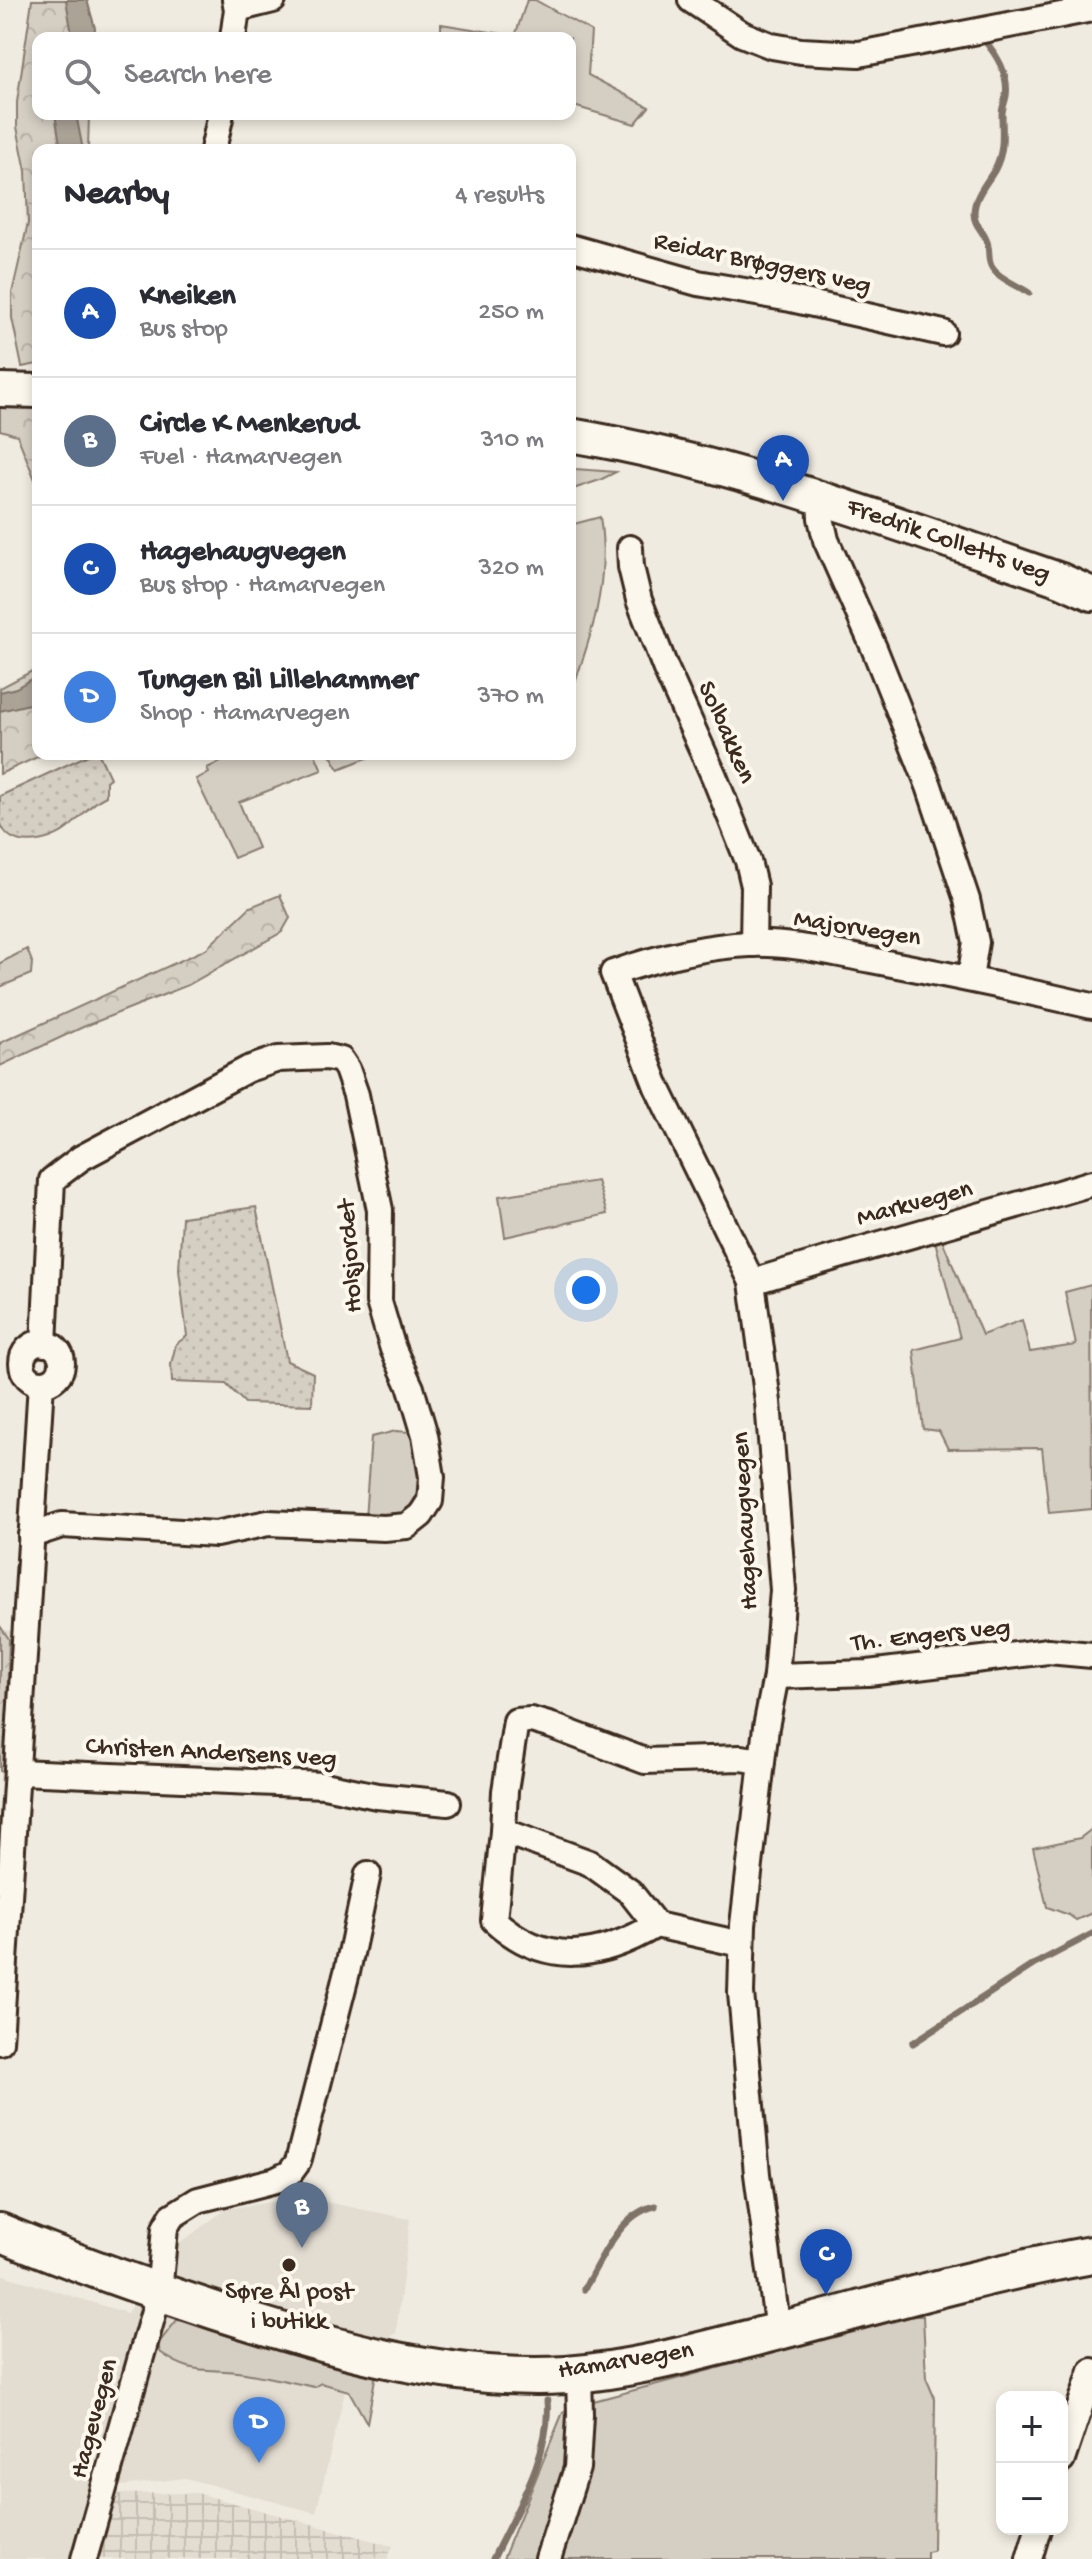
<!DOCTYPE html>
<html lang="en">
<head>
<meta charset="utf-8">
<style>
	:root { --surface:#fff; --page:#f7f7f7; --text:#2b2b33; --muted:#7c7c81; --line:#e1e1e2; --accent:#3b2a1e }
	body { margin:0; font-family:"Gochi Hand",sans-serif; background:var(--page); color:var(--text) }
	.controls { position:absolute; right:24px; bottom:24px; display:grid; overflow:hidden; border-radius:16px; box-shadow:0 4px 12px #0003 }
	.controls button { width:72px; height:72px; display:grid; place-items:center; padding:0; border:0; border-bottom:2px solid var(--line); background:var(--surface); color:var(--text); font:40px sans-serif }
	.you { position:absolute; left:586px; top:1290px; width:28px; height:28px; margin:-20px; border:6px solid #fff; border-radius:50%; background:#1a73e8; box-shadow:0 0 0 12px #1a73e833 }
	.badge { display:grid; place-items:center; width:52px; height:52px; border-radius:50%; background:var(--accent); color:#fff; font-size:26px; font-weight:700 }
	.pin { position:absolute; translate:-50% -66px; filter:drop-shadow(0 2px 4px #0008) }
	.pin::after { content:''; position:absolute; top:42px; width:28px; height:24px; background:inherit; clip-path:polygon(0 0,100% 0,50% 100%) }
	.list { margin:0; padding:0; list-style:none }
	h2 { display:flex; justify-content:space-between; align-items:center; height:104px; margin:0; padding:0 32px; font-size:34px }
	h2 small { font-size:26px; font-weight:400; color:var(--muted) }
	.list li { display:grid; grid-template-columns:52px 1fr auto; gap:24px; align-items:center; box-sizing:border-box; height:128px; padding:0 32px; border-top:2px solid var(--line) }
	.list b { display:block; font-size:30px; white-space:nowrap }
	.list p { margin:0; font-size:26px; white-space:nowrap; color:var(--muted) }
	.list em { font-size:26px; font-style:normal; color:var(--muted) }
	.icon { flex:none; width:44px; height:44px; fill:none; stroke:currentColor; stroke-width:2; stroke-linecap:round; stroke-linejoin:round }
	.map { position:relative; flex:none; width:1092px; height:2559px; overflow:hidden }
	.search { position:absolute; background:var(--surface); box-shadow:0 4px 12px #0003; left:32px; top:32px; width:544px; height:88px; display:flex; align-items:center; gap:20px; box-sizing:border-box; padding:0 28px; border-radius:16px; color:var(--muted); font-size:30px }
	.panel { position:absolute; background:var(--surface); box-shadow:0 4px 12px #0003; left:32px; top:144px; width:544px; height:616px; border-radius:16px }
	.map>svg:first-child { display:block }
	.built { fill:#e2dcd1 }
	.industrial { fill:url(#industrial-grid) }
	.grass { fill:#d5cec3; stroke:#887c70; stroke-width:2 }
	.forest { fill:url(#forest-crowns); stroke:#887c70; stroke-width:2 }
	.park { fill:url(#park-dots); stroke:#887c70; stroke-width:2 }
	.water { fill:#aca397; stroke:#7f7367; stroke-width:2 }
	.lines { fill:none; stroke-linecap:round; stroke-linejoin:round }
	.stream { stroke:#7f7367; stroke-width:7 }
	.street-casing { stroke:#3b2a1e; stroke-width:30 }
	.secondary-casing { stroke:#3b2a1e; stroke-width:38 }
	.primary-casing { stroke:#3b2a1e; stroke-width:42 }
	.street { stroke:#fbf7ec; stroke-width:24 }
	.secondary { stroke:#fbf7ec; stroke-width:32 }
	.primary { stroke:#fbf7ec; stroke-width:36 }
	.poi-dot { fill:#3b2a1e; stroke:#fbf7ec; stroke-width:3 }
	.labels { text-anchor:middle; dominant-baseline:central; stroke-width:8; stroke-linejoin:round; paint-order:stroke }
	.street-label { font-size:26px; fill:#3b2a1e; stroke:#fbf7ec }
	.poi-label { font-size:26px; fill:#3b2a1e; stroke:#fbf7ec }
</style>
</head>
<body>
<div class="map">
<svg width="1092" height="2559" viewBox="0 0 1092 2559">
	<defs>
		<pattern id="industrial-grid" width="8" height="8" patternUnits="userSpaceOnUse" patternTransform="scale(2)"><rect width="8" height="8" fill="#e2dcd1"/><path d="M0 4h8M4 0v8" fill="none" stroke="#c3bdb3"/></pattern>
		<pattern id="forest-crowns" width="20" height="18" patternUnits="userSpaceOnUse" patternTransform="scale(2)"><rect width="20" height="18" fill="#d5cec3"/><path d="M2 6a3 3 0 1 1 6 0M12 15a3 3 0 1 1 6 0" fill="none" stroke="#b8b1a7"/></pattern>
		<pattern id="park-dots" width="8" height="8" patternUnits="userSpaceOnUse" patternTransform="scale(2)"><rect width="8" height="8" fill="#d5cec3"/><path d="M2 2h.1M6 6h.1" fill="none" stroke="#b8b1a7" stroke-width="1.8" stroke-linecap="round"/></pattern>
	</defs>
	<rect width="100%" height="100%" fill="#f0ebe0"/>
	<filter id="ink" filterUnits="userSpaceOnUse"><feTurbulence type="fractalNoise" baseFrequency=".0125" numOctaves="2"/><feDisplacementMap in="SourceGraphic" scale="16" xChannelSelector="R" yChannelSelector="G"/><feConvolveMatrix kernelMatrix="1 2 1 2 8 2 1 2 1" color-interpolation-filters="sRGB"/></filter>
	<g filter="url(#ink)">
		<g class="built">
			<path d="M0,1630L17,1631L0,1883Z"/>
			<path d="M301,2197L410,2219L396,2333L351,2366L316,2513L185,2478L89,2490L72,2559H0V2274L127,2313L168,2252L226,2209Z"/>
		</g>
		<path class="industrial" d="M197,2493L392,2546L388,2559H93L112,2494Z"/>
		<g class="grass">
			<path d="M527,0H535L591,31L588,75L649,107L635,124L570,105V38H441V24L515,36Z"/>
			<path d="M570,467L575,469L616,472L600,480L570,490Z"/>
			<path d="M600,517C610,581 592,636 570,696V525Z"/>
			<path d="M238,754H315L322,770L239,802L258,848L234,858L196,779L209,773L207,768Z"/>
			<path d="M330,754H377L339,769Z"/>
			<path d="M27,949L32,962L31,974L0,987V963Z"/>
			<path d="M597,1181L607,1214L505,1237L499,1196Z"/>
			<path d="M940,1235L982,1335L1022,1320L1030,1352L1076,1345L1065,1292L1091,1285L1092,1509L1049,1513L1042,1448L948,1449L939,1431L923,1429L914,1350L960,1338L934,1237Z"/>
			<path d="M396,1431L409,1432C421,1454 428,1502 398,1514C388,1518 375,1518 365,1519L371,1437Z"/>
			<path d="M1092,1829V1913L1076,1920L1069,1915L1047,1907L1033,1848L1080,1838Z"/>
			<path d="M913,2316H923L926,2378L935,2399L933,2551L927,2552V2559H503L563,2412L571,2407Z"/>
			<path d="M748,2318V2323L642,2347L646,2344Z"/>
			<path d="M177,2320L209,2322L377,2368L367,2423L349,2391L321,2383L314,2387C291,2382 268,2377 245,2373C208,2367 194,2377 160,2352L158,2344Z"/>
		</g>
		<g class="forest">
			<path d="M32,0H87L90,38H38V114H89L88,150H38V364L22,367L12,318V293L28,223L26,171L17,127V102Z"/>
			<path d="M0,402L38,406V487L17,435L0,430Z"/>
			<path d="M38,668V754H44L0,774V688Z"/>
			<path d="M280,895L290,918L282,932L188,985L83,1027L0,1066V1043L206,949L250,907Z"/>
			<path d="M0,1626L9,1639L5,1772L0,1771Z"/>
		</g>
		<g class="park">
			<path d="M90,754H99L110,778L106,781V796C89,804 82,817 68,828C50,843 8,852 0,821C0,814 0,803 0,796Z"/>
			<path d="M256,1207L287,1361L313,1373L312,1405L245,1403L226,1384L172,1382L171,1364L176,1344L187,1336L179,1270L182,1217Z"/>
		</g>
		<g class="water">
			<path d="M66,0H87L95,28L94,38H70L71,29Z"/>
			<path d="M55,114H76L83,150H61Z"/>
			<path d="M38,675V702L0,711V692L16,688Z"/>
		</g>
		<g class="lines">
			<g class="stream">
				<path d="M984,40C998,56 1009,75 1006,96C1005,102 1002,108 1002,114C1002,133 1005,150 995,169C988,182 974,196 974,213C974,227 986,232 988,246C990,254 987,262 993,269C1000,279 1019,286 1029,293"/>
				<path d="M913,2043L1033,1965L1092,1934"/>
				<path d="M584,2289C601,2260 619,2214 655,2206"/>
				<path d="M493,2559C514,2514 552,2453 547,2401"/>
			</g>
			<defs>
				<g id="street">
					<path d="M691,0L742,34L772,46L801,51L859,54L1092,9"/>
					<path d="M237,9L273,0"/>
					<path d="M233,38L237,9L235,0"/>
					<path d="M213,150L221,114"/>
					<path d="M570,247L698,283L791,299L943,333"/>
					<path d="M820,499L821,518L826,540L874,648L929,786L967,900L976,942L970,978"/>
					<path d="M630,548L631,567L639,600L665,667L714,776L748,861L754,886L753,944"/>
					<path d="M752,1282C865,1247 979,1217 1092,1183"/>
					<circle cx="42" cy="1363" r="20"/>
					<path d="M31,1535L62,1525L216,1534L268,1523L384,1528L407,1526L421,1515L430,1501L432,1477L425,1435L411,1388L393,1349L379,1302L380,1210L356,1095L347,1069L341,1060L327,1057L278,1059L248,1069L81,1158L52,1180L44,1344"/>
					<path d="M776,1676L868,1673L1048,1651L1092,1655"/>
					<path d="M18,1772L324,1785L377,1796L448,1803"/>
					<path d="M503,1831L494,1920C545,1967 599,1959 656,1925"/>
					<path d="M741,1944L656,1925L630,1892L590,1863L503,1831L505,1791L516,1721L531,1720L552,1726L645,1761L741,1758L762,1761"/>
					<path d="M0,2042L41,1383"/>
					<path d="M778,2331L757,2174L741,1993L743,1925L766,1727L776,1676L783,1590L768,1402L752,1282L657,1087L613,973C656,958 704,946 750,944C790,942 832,953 871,960C945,974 1018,989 1092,1006"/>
					<path d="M1062,2460L1092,2371"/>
					<path d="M84,2559L159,2293L165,2228L172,2216L198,2200L276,2180L290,2173L298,2162L347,1972L368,1874"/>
					<path d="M548,2559L577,2468L580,2415L579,2373"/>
					<path d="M1029,2559L1038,2529"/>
				</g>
				<g id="secondary">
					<path d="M0,390L38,391"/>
					<path d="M570,435C738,463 900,525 1061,580L1092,594"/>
				</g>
				<path id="primary" d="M0,2232C71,2262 144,2287 216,2311C328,2347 447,2382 566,2375C631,2370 694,2353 756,2337C868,2308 979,2275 1092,2255"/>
			</defs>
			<use href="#street" class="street-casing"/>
			<use href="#secondary" class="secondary-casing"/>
			<use href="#primary" class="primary-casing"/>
			<use href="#street" class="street"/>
			<use href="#secondary" class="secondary"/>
			<use href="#primary" class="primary"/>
		</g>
	</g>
	<circle class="poi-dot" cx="289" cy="2265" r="8"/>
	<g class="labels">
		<g class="street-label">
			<text transform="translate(762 265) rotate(12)">Reidar Brøggers veg</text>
			<text transform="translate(948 542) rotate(19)">Fredrik Colletts veg</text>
			<text transform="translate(725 733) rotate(66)">Solbakken</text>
			<text transform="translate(857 930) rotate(9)">Majorvegen</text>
			<text transform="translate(915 1205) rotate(-15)">Markvegen</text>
			<text transform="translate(352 1256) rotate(-94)">Holsjordet</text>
			<text transform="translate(747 1521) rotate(-93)">Hagehaugvegen</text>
			<text transform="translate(931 1637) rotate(-6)">Th. Engers veg</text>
			<text transform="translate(211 1754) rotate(3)">Christen Andersens veg</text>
			<text transform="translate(626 2362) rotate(-9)">Hamarvegen</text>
			<text transform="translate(96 2419) rotate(-75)">Hagevegen</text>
		</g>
		<g class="poi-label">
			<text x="289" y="2293">Søre Ål post<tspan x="289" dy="30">i butikk</tspan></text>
		</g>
	</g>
</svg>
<div class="controls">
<button>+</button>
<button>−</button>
</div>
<div class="you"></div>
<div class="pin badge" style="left:783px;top:501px;background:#1a4fb4">A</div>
<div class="pin badge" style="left:302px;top:2248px;background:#5c6f8a">B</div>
<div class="pin badge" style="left:826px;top:2295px;background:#1a4fb4">C</div>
<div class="pin badge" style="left:259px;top:2463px;background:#3f7fe0">D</div>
<div class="search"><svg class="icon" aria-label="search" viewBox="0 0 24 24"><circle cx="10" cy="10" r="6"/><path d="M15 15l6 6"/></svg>Search here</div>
<section class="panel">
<h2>Nearby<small>4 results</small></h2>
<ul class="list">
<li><span class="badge" style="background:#1a4fb4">A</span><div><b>Kneiken</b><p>Bus stop</p></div><em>250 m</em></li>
<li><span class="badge" style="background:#5c6f8a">B</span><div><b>Circle K Menkerud</b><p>Fuel · Hamarvegen</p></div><em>310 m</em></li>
<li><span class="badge" style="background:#1a4fb4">C</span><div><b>Hagehaugvegen</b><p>Bus stop · Hamarvegen</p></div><em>320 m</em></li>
<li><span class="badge" style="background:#3f7fe0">D</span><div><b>Tungen Bil Lillehammer</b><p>Shop · Hamarvegen</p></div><em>370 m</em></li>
</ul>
</section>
</div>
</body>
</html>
